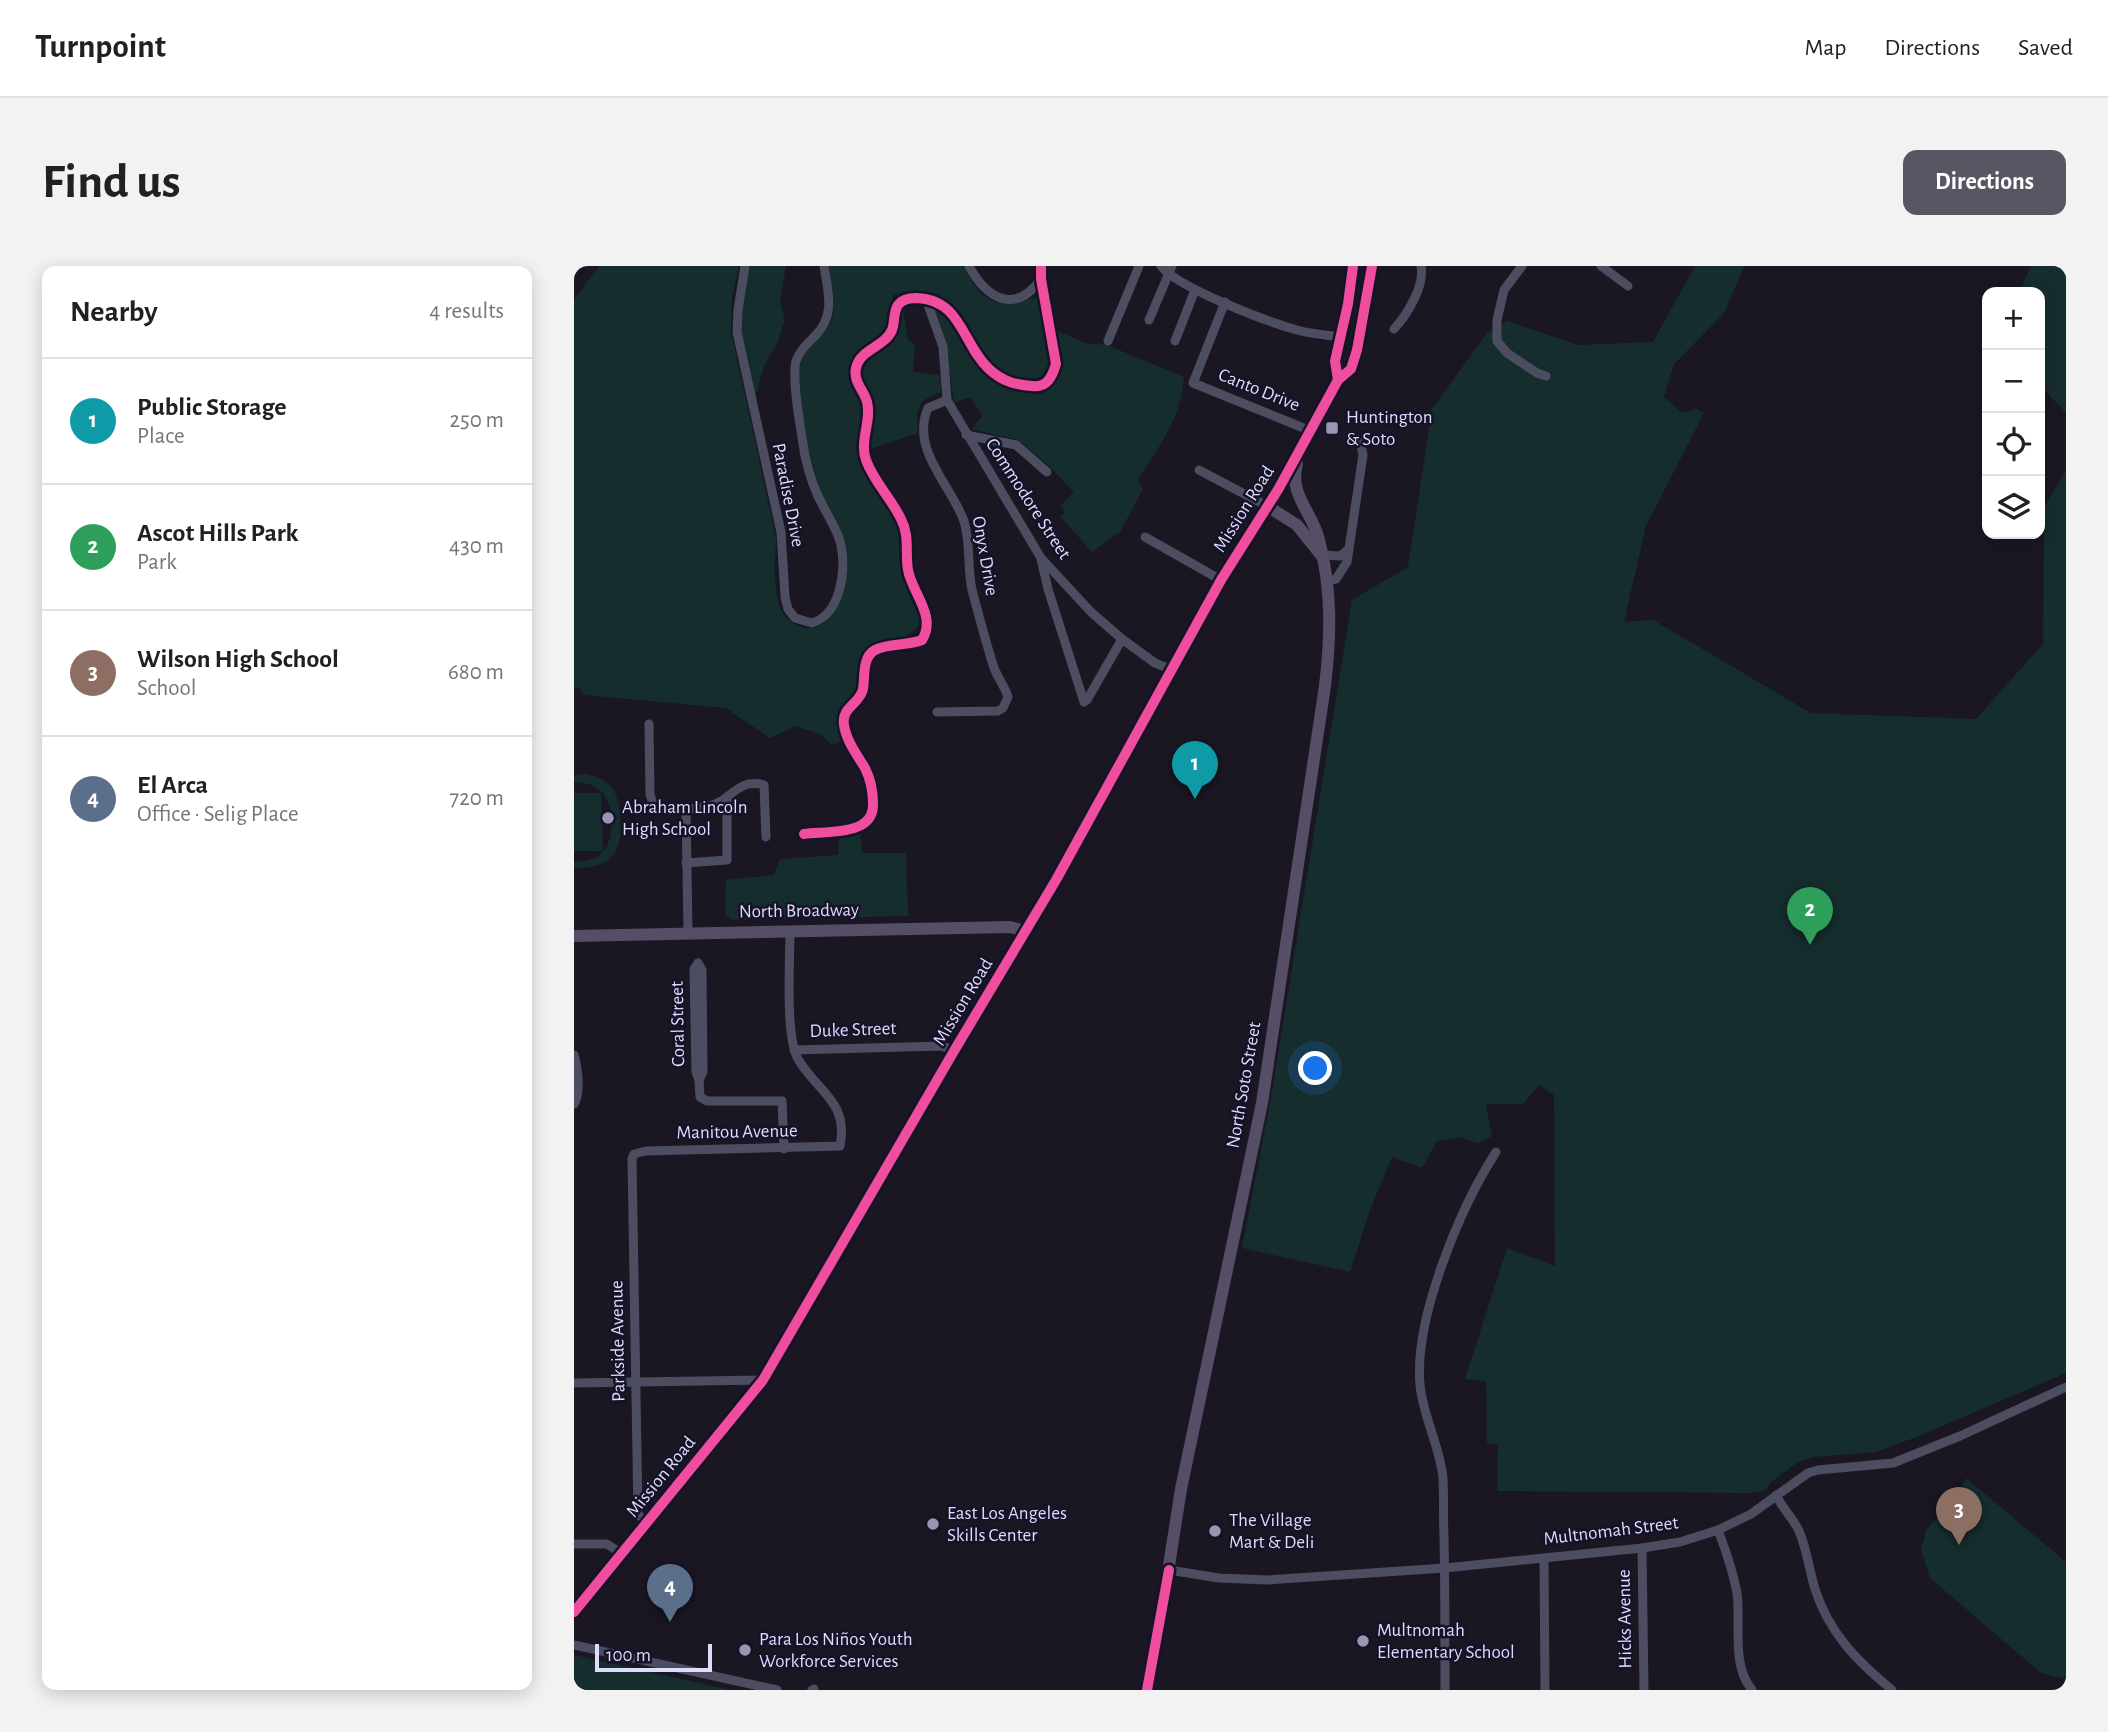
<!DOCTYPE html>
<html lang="en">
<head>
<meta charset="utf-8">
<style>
	:root { --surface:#fff; --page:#f2f2f2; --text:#202124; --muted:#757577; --line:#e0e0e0; --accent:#575663 }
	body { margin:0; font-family:"Alegreya Sans",sans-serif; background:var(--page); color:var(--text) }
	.controls { position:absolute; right:21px; top:21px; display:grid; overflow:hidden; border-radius:14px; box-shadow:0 4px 18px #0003 }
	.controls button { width:63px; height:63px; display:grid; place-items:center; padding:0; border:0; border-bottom:2px solid var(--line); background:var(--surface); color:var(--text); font:35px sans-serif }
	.scale { position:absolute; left:21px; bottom:18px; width:117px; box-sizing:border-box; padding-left:7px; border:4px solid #dfdbfd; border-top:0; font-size:19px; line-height:24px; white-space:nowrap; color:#dfdbfd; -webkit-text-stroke:5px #161228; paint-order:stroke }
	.you { position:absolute; left:742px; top:803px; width:24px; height:24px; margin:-18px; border:5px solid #fff; border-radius:50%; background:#1a73e8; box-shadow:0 0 0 10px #1a73e833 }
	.badge { display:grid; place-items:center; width:46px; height:46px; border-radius:50%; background:var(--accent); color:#fff; font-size:23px; font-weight:700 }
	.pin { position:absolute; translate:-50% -58px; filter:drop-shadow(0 2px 4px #0008) }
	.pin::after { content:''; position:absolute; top:37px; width:24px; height:21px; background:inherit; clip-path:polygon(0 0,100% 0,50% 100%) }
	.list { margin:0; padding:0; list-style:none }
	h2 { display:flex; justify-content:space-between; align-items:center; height:91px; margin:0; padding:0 28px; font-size:30px }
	h2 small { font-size:23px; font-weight:400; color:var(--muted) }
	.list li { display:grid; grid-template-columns:46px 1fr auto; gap:21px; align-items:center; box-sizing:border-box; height:126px; padding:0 28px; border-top:2px solid var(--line) }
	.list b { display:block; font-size:26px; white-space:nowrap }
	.list p { margin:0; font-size:23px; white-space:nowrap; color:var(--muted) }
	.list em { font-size:23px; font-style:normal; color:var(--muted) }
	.icon { flex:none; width:38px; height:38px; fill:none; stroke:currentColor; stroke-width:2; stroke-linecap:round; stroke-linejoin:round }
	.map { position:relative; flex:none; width:1492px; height:1424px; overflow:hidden; border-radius:14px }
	header { display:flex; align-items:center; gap:42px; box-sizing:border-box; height:98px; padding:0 35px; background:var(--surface); border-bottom:2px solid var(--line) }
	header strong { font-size:33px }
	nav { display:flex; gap:38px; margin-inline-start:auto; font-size:24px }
	.intro { display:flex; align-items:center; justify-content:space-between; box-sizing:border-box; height:168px; padding:0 42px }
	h1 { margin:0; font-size:49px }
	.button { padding:18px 32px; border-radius:14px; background:var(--accent); color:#fff; font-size:24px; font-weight:700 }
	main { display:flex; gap:42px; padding:0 42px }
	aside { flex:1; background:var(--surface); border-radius:14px; box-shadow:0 4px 18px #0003 }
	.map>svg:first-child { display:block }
	.green { fill:#162d2e }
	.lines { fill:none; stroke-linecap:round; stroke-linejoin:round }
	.minor { stroke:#4d4d62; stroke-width:9 }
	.major { stroke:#564e67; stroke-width:12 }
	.cycleway-casing { stroke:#161228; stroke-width:15 }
	.cycleway { stroke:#ef4d9e; stroke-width:10 }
	.poi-dot { fill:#9a96b1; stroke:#161228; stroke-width:2.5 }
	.labels { text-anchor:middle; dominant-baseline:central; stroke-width:5; stroke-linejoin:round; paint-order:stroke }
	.street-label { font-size:19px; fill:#dfdbfd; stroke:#161228 }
	.poi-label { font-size:19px; fill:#dfdbfd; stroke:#161228; text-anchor:start }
</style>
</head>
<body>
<header>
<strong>Turnpoint</strong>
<nav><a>Map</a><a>Directions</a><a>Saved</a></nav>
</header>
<div class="intro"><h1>Find us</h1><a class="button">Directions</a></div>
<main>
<aside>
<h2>Nearby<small>4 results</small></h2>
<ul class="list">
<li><span class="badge" style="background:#0f9aa8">1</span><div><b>Public Storage</b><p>Place</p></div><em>250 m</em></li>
<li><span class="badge" style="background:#2e9e5b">2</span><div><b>Ascot Hills Park</b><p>Park</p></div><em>430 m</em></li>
<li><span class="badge" style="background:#8d6e63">3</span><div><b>Wilson High School</b><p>School</p></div><em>680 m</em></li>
<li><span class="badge" style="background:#5c6f8a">4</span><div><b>El Arca</b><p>Office · Selig Place</p></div><em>720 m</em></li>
</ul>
</aside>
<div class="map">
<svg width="1492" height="1424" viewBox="0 0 1492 1424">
	<rect width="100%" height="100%" fill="#1a1723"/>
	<g class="green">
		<path d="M25,0H165L158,31L157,65L202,272C201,292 199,322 206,341C208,348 217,357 224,360C253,372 268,335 271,312C278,267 255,254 243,217C233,183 228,147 225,111C222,84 250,75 258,53C263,37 257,16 253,0H390C399,20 411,39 435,37C444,37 454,32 463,31L470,53L476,99L470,110L450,115L425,105L404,82L391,55L370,34L344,26L319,29L313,57L307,68L276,97L278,115L289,138L284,184L293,209L317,245L329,272L346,359L326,376L306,378L289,388L282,426L269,440L265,453L269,475L258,479L246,468L221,460L196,472L152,442L11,429L7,426L6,421L0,422V33Z"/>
		<path d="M175,0H212L206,36L211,54L202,80L190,99L180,135L166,58Z"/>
		<path d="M1121,0H1170L1150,47L1100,98L1090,131L1108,147L1122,143L1130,147L1072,260L1050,356L1079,354L1237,447L1402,453L1469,378L1470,241L1492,204V1107L1345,1170L1302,1186L1240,1191L1224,1196L1197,1216L1190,1225L1175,1227L923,1225L924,1178H913L912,1115L891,1113L933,982L981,1000L980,829L965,819L949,838H912L918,870L904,877L886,871L863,875L848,902L818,891L796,944L776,1006L668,982L697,831L778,334L834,301L858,143L913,67L933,55L1004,79L1079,76Z"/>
		<path d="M1457,0H1492V147L1466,119V26H1445Z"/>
		<path d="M360,39C381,55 384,73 399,92C418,118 440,124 471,123L485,108L481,64L511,77L533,79L610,111C607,153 585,180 564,214L569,223L546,266L518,286L487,251L492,246L486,240L500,226L474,199L444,174L398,163L408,150L396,131L380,137L372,81L358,43Z"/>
		<path d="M326,42H329L334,74L341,79L339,106L366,109L367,126L348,135L343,148L344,167L294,184L299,134L285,109L289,95L323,63Z"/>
		<path d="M12,508C22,510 35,515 40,525C48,540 50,574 40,588C31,601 14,602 0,602V596C29,596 38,581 37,554C37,530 24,516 0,516V509Z"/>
		<path d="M0,527H27L29,585H0Z"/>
		<path d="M286,565L288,587H332L334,650L158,654L151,648L152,614L200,609L206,593L264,589L265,569Z"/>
		<path d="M1392,1212L1492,1296V1413L1467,1407L1356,1312L1347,1284L1352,1265L1374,1235L1387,1223Z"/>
		<path d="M0,1389L157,1424H0Z"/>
	</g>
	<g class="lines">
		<g class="minor">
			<path d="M171,0L164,44L163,66L207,266L211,331L214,343L221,352L238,357C267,348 272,305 267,279C264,265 255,252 249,240C240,224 235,208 231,190C228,170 217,113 222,95C226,84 233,78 241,70C262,49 254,26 250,0"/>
			<path d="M395,0C413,33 441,49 467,13"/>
			<path d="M587,0C604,22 694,56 723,64C737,68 752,69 766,71"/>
			<path d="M948,0L930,24L923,54V75L933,87L963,107L972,110"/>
			<path d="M1027,0L1054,20"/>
			<path d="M352,33L369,81L373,134L467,292L517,346L548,373L581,397L598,404"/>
			<path d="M651,36L619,117L737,165"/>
			<path d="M575,54L598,0"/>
			<path d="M820,63C833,49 851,20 847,0"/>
			<path d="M534,75L565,0"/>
			<path d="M601,75L621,24"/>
			<path d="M392,169L442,179L473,206"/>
			<path d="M625,204L693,240"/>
			<path d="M571,271L647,314"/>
			<path d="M747,289L766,290L775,283"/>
			<path d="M467,293L474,323L510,436L513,434L548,373"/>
			<path d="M752,316L762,313L773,296L789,189L786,174"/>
			<path d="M363,446L424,445L429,442L434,431C431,421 424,412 420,402C412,377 405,350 398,324C393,301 397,278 390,255C377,219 336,183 354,142L373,134"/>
			<path d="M75,458L76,529L80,540C97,543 124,545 141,538C158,532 165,512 190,519L192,571"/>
			<path d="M112,542L114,666"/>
			<path d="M230,568C253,565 300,570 299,538C299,525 297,514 291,502C283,489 272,474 270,459C267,441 286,438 289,423C291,411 288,391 301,384C315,377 333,380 348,374C363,350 338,327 334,304C331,286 336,270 327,253C317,232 300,216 292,194C285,175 298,155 293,136C290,124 279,116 282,102C286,83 311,81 318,64C321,57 319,46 324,39C328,33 336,32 343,32C388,34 388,78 415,103C428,115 441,119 458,120C473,122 478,111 482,98L467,13V0"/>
			<path d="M112,597L153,594V531"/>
			<path d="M124,697L120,703L122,806L125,814L126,831L133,835H208L210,883"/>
			<path d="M124,697L128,704L129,806L125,814"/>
			<path d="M220,784L368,780L380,785"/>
			<path d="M0,789C4,802 7,827 0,838"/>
			<path d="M0,1117L189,1114"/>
			<path d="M1202,1229C1208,1242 1219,1252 1225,1265C1233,1283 1235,1304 1241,1323C1255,1367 1283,1395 1318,1424"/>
			<path d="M73,1256L64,1249L58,893L60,888L72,885L266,880C275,835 243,826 224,793C211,770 216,694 216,665"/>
			<path d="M1144,1264C1152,1285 1159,1305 1163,1327C1167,1358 1157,1399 1178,1424"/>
			<path d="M0,1278H33L48,1288"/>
			<path d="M1068,1282L1070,1424"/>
			<path d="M970,1292L971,1424"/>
			<path d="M595,1304L645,1312L693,1314L871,1302L1068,1282L1106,1276L1144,1264L1177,1248L1234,1207L1244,1204L1319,1197L1386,1170L1492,1121"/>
			<path d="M0,1379L203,1424"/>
			<path d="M238,1424L240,1423"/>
			<path d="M871,1424C871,1373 871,1322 870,1270C869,1251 870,1231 869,1212C866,1180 849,1151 846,1119C840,1052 886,942 922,886"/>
		</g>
		<g class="major">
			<path d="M764,114L761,95L774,38L779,0"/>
			<path d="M693,240L723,259L747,289"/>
			<path d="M0,670L436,661L451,665"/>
			<path d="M0,1346L189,1114L380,785L482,614L647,314L705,222L764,114L777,103L783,84L798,0"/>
			<path d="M573,1424L586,1357L607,1223L688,837L751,420C757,369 758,324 745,274C739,247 714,228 723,198"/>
		</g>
		<defs>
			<g id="cycleway">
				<path d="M764,114L761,95L774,38L779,0"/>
				<path d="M230,568C253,565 300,570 299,538C299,525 297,514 291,502C283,489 272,474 270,459C267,441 286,438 289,423C291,411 288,391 301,384C315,377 333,380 348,374C363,350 338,327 334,304C331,286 336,270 327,253C317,232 300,216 292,194C285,175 298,155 293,136C290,124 279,116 282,102C286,83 311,81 318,64C321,57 319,46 324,39C328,33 336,32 343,32C388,34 388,78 415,103C428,115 441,119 458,120C473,122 478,111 482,98L467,13V0"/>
				<path d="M0,1346L189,1114L380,785L482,614L647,314L705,222L764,114L777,103L783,84L798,0"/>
				<path d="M573,1424L595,1304"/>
			</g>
		</defs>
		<use href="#cycleway" class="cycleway-casing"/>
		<use href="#cycleway" class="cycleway"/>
	</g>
	<g class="poi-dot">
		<rect x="751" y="155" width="14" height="14" rx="3.5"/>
		<circle cx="34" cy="552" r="7"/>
		<circle cx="359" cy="1258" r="7"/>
		<circle cx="641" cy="1265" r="7"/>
		<circle cx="789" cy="1375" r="7"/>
		<circle cx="171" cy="1384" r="7"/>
	</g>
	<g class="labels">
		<g class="street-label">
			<text transform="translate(685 124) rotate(22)">Canto Drive</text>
			<text transform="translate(214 229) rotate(79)">Paradise Drive</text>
			<text transform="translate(454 233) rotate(57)">Commodore Street</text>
			<text transform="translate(670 243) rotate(-58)">Mission Road</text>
			<text transform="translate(411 290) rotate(80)">Onyx Drive</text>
			<text transform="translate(225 645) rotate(-1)">North Broadway</text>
			<text transform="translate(389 736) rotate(-59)">Mission Road</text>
			<text transform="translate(104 758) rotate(-91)">Coral Street</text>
			<text transform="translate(279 764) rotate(-2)">Duke Street</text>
			<text transform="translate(670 819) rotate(-80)">North Soto Street</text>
			<text transform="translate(163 866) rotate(-1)">Manitou Avenue</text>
			<text transform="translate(44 1075) rotate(-91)">Parkside Avenue</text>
			<text transform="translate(87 1211) rotate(-51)">Mission Road</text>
			<text transform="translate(1037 1265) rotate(-7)">Multnomah Street</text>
			<text transform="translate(1051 1353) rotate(-91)">Hicks Avenue</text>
		</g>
		<g class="poi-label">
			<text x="772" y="151">Huntington<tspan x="772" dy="22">&amp; Soto</tspan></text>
			<text x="48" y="541">Abraham Lincoln<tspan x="48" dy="22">High School</tspan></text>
			<text x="373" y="1247">East Los Angeles<tspan x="373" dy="22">Skills Center</tspan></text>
			<text x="655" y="1254">The Village<tspan x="655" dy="22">Mart &amp; Deli</tspan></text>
			<text x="803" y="1364">Multnomah<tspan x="803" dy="22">Elementary School</tspan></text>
			<text x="185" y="1373">Para Los Niños Youth<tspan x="185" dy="22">Workforce Services</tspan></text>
		</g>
	</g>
</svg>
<div class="controls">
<button>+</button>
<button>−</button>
<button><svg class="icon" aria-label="locate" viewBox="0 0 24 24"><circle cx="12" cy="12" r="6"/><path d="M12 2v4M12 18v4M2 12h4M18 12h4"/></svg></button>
<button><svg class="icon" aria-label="layers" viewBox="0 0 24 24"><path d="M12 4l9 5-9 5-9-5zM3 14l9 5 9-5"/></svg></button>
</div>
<div class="scale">100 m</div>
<div class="you"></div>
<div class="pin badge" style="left:621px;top:533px;background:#0f9aa8">1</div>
<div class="pin badge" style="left:1236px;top:679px;background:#2e9e5b">2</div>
<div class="pin badge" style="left:1385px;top:1279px;background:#8d6e63">3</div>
<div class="pin badge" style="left:96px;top:1356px;background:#5c6f8a">4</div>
</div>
</main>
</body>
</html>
